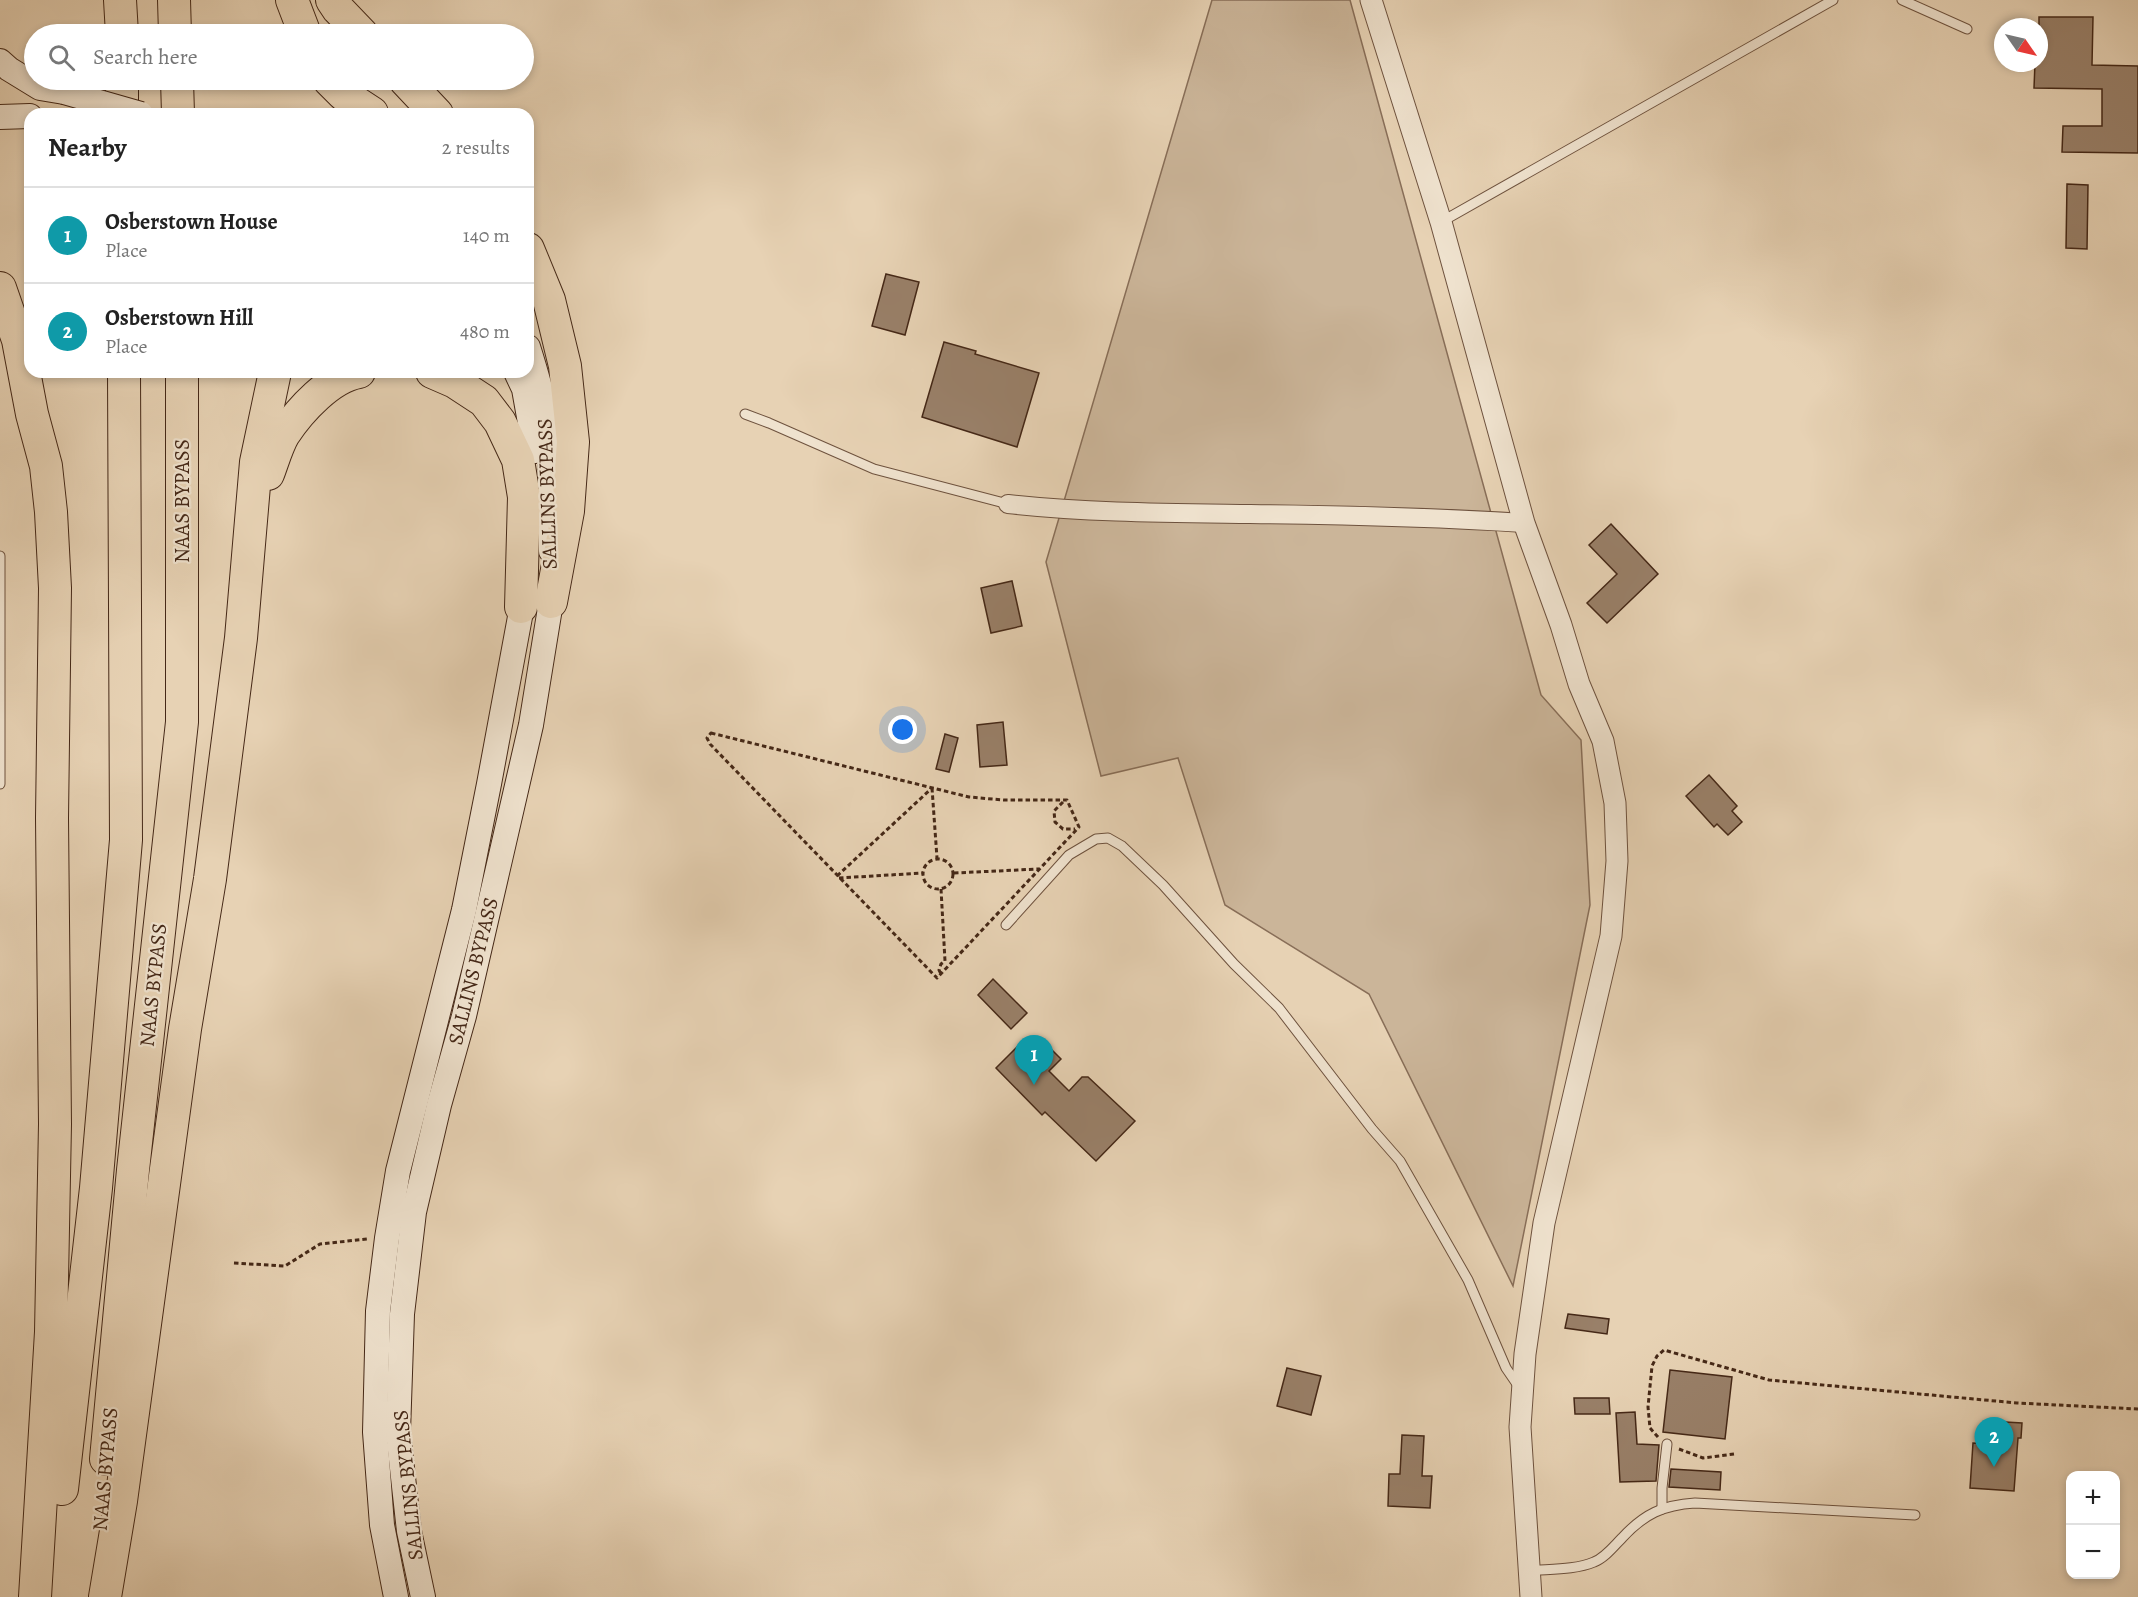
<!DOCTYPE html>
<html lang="en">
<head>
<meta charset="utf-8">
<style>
	:root { --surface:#fff; --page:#f6f6f6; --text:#222; --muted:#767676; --line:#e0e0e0; --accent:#8f2418 }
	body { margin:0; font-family:Alegreya,serif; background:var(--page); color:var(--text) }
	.controls { position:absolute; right:18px; bottom:18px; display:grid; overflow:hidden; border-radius:12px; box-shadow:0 3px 9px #0003 }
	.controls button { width:54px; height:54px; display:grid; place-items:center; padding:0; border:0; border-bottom:2px solid var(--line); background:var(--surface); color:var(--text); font:30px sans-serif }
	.compass { position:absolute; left:1994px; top:18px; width:54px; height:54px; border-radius:50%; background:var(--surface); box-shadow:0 3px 9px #0003; rotate:124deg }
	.you { position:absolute; left:903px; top:730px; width:21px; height:21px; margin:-15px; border:4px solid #fff; border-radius:50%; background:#1a73e8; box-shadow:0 0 0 9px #1a73e833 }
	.badge { display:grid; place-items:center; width:39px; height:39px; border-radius:50%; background:var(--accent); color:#fff; font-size:20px; font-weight:700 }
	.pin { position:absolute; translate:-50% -50px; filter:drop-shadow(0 2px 3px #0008) }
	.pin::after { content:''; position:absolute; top:32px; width:21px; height:18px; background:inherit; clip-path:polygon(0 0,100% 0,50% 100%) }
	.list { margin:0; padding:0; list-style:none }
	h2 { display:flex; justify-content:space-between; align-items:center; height:78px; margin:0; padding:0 24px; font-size:26px }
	h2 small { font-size:20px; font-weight:400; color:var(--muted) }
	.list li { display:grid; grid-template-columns:39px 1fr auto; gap:18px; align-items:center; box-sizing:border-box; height:96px; padding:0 24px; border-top:2px solid var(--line) }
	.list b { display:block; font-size:22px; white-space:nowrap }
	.list p { margin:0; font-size:20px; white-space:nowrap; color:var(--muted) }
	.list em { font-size:20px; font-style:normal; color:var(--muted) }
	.icon { flex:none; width:33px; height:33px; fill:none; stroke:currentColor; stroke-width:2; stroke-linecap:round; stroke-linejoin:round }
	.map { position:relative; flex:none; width:2138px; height:1597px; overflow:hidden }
	.search { position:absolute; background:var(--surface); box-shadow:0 3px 9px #0003; left:24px; top:24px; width:510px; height:66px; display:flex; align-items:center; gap:15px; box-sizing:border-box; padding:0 21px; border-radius:33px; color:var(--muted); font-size:22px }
	.panel { position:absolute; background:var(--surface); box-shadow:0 3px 9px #0003; left:24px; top:108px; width:510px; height:270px; border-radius:18px }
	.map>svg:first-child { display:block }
	.green { fill:#cbb599; stroke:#886e58; stroke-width:1.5 }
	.building { fill:#998069; stroke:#452817; stroke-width:1.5 }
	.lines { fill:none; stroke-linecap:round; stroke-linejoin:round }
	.service-casing { stroke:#6e523e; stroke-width:11 }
	.minor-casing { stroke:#6e523e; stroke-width:20 }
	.tertiary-casing { stroke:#6e523e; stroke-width:23 }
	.secondary-casing { stroke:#452817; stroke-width:26 }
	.motorway-casing { stroke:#452817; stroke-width:34 }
	.path { stroke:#452817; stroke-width:3; stroke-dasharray:4.5 3; stroke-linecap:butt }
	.service { stroke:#efe2ce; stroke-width:9 }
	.minor { stroke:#efe2ce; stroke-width:18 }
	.tertiary { stroke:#efe2ce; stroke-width:21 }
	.secondary { stroke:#efe2ce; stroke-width:24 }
	.motorway { stroke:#e7d2b4; stroke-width:32 }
	.secondary-bridge-casing { stroke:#452817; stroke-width:26; stroke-linecap:butt }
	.secondary-bridge { stroke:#efe2ce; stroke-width:24 }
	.labels { text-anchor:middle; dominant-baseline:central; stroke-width:4.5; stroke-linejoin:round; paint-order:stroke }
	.street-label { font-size:21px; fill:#452817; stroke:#efe2ce }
</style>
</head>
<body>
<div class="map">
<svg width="2138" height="1597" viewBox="0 0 2138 1597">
	<rect width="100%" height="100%" fill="#e7d2b4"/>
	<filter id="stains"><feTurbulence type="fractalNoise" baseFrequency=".00333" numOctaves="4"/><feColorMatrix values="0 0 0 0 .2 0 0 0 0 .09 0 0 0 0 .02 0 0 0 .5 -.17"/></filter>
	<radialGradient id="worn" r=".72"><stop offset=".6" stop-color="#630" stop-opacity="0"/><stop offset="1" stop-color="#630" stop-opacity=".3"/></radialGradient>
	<path class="green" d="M1212,0H1350L1541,695L1581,740L1590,905L1513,1286L1369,994L1225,905L1178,758L1101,776L1046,562Z"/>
	<g class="building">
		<path d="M2039,17H2093L2092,65L2138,66V153L2062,152L2063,126H2102V89L2034,88L2035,63H2039Z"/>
		<path d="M2067,184L2088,185L2087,249L2066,248Z"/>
		<path d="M886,274L919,282L905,335L872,326Z"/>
		<path d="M944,342L976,351L975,354L1039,373L1017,447L922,417Z"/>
		<path d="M1611,524L1658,574L1607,623L1587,603L1617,574L1589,545Z"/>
		<path d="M1012,581L1022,626L991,633L981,588Z"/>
		<path d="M1003,722L1007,765L980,767L977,725Z"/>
		<path d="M945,734L958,738L949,772L936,769Z"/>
		<path d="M1709,775L1737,806L1732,811L1742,822L1728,835L1717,824L1714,827L1686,796Z"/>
		<path d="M993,979L1027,1013L1011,1029L978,995Z"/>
		<path d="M1019,1045L1037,1064L1051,1049L1061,1059L1049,1071L1069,1091L1082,1077H1088L1135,1121L1096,1161L1045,1112L1042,1115L996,1068Z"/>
		<path d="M1568,1314L1609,1319L1607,1334L1565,1328Z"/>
		<path d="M1287,1368L1321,1376L1311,1415L1277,1406Z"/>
		<path d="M1670,1370L1732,1377L1725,1439L1663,1432Z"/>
		<path d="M1574,1398H1609L1610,1414H1575Z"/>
		<path d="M1635,1412L1637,1444L1659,1445L1656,1481L1620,1482L1616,1413Z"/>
		<path d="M2005,1422L2022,1423L2021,1438H2018L2014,1491L1970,1488L1973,1443L2003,1445Z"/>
		<path d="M1402,1435L1424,1436L1422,1476H1432L1430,1508L1388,1506L1389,1474H1400Z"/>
		<path d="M1671,1469L1721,1472L1720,1490L1669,1487Z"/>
	</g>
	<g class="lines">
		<defs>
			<g id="service">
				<path d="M1902,0L1967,29"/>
				<path d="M1441,222L1833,0"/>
				<path d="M745,414L769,423L874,469L1008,504"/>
				<path d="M0,556V784"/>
				<path d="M1006,925L1069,855L1096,839L1108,838L1122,846L1163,885L1234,964L1279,1008L1372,1129L1400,1161L1468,1280L1506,1368L1519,1387"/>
				<path d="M1662,1509V1488L1667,1444"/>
				<path d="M1529,1571C1549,1569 1575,1570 1594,1562C1605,1558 1614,1546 1622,1538C1644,1514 1663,1505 1695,1503L1915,1515"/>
			</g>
			<path id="minor" d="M1008,504C1088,513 1168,513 1250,514C1341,515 1432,517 1524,523"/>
			<path id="tertiary" d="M1371,0L1441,222L1524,523L1561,625L1579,684L1603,741L1615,803L1617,861L1611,936L1544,1223L1525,1354L1520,1427L1531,1597"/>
			<g id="secondary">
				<path d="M0,61L9,69L40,88L64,92"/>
				<path d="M0,117L30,116"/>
				<path d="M528,347C535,369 542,392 546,415C553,460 550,506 551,551"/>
				<path d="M516,372L524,389L535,451"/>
				<path d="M396,1597L382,1525L375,1432L378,1311L387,1238L398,1171L464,910L489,784L525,590"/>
				<path d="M423,1597L409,1531L398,1432L402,1314L414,1212L439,1105L464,1016L531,725L551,602V586"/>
			</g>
			<g id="motorway">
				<path d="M120,0L122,34"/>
				<path d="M174,0L175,34"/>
				<path d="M292,0L305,34"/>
				<path d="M332,0L338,9L362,34"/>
				<path d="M122,80V114"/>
				<path d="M177,80L178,114"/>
				<path d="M329,80L343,94L372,113"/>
				<path d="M405,80L437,114"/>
				<path d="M528,249L549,300L565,366L573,442L568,511L551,602"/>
				<path d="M0,288L18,340L32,414L46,466L51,512L55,588L52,818L55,1124L51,1332L35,1597"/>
				<path d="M432,372L455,382L484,401L500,422L518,460L524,497L521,607"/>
				<path d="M268,474C273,461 277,446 284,434C300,410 330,377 359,372"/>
				<path d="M106,1459L133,1170L182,722V372"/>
				<path d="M62,1489L96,1188L126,840L124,372"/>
				<path d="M105,1597L121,1501L185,1029L210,879L241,638L256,462L275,372"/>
			</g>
		</defs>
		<use href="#service" class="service-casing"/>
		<use href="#minor" class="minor-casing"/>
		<use href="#tertiary" class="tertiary-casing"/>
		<use href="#secondary" class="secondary-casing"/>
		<use href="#motorway" class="motorway-casing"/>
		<g class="path">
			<path d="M711,733L969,797L1004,800H1067L1079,827L937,978L710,744L707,738Z"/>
			<path d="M932,788L937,858"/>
			<path d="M1063,802L1054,811L1055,822L1063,829H1075"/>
			<circle cx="938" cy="874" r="15"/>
			<path d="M954,873L1039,869"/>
			<path d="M837,876L932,788"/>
			<path d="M839,878L923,873"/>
			<path d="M941,889L945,961L941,964L939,970L941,974"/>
			<path d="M234,1263L285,1266L320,1244L367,1239"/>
			<path d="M1658,1437L1650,1428L1648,1407L1652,1366L1657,1356L1664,1350L1769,1380L2017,1403L2138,1409"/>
			<path d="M1679,1449L1703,1458L1734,1454"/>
		</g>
		<use href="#service" class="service"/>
		<use href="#minor" class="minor"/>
		<use href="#tertiary" class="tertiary"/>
		<use href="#secondary" class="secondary"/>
		<use href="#motorway" class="motorway"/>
		<defs>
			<path id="secondary-bridge" d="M64,92L141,114"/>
		</defs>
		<use href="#secondary-bridge" class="secondary-bridge-casing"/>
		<use href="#secondary-bridge" class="secondary-bridge"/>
	</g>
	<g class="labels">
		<g class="street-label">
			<text transform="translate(547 494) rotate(-92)">SALLINS BYPASS</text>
			<text transform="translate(182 501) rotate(-90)">NAAS BYPASS</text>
			<text transform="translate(473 971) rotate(-76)">SALLINS BYPASS</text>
			<text transform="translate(153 985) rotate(-84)">NAAS BYPASS</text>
			<text transform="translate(105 1469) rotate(-85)">NAAS BYPASS</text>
			<text transform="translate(408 1485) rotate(-96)">SALLINS BYPASS</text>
		</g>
	</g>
	<rect width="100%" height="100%" filter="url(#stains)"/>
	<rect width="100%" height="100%" fill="url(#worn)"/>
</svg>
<div class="controls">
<button>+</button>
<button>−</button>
</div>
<svg class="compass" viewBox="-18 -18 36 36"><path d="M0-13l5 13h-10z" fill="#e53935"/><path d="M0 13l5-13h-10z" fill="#767676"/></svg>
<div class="you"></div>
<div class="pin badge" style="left:1034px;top:1085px;background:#0f9aa8">1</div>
<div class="pin badge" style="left:1994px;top:1467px;background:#0f9aa8">2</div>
<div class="search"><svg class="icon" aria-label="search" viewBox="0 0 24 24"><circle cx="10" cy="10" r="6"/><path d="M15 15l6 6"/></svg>Search here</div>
<section class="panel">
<h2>Nearby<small>2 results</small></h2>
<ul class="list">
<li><span class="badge" style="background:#0f9aa8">1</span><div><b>Osberstown House</b><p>Place</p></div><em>140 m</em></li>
<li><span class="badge" style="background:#0f9aa8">2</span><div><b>Osberstown Hill</b><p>Place</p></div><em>480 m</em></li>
</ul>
</section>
</div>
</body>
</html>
